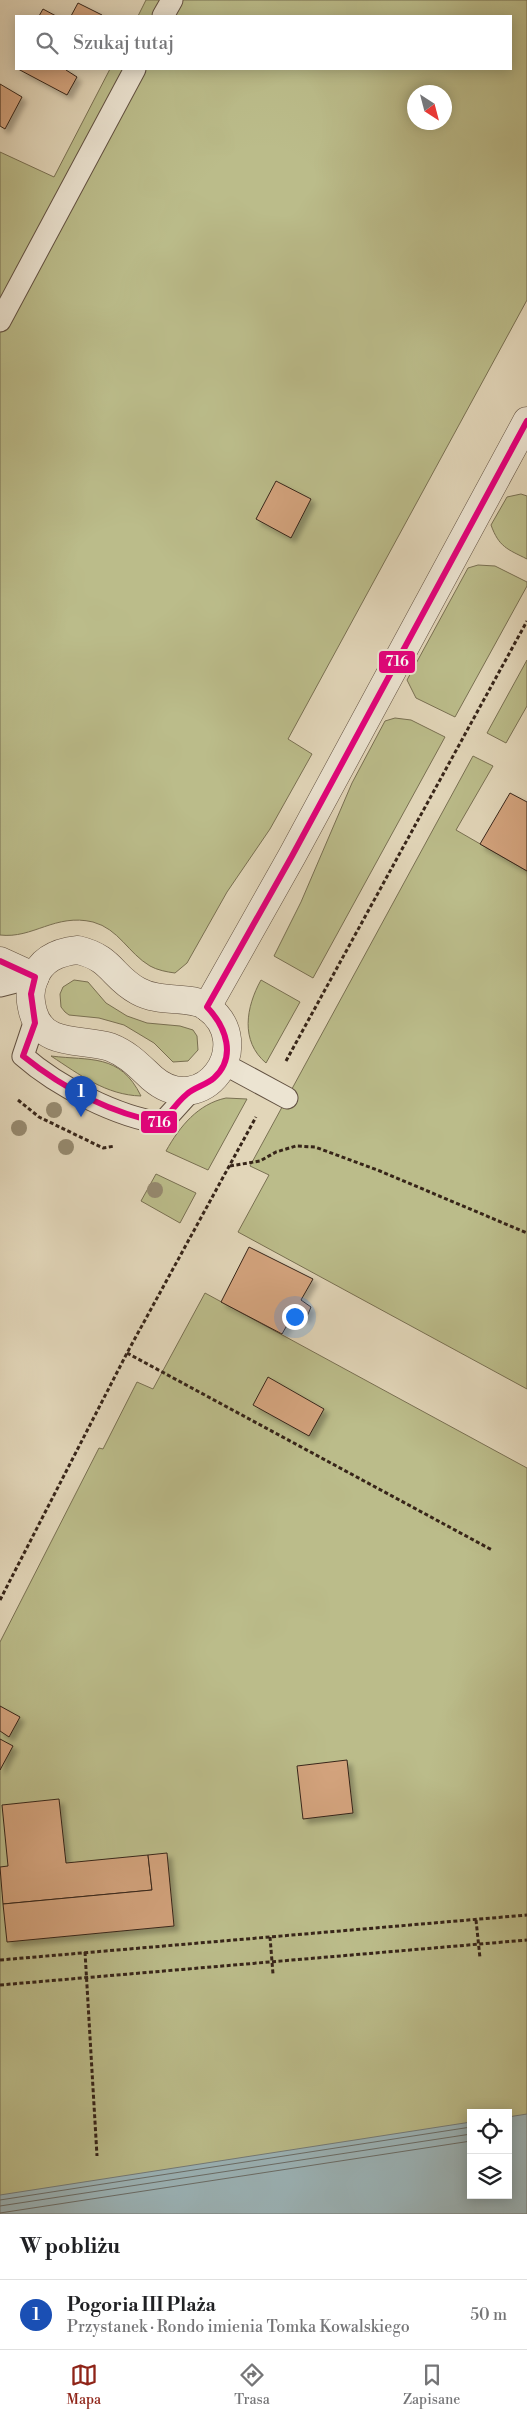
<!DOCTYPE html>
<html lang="pl">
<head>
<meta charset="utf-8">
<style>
	:root { --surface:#fff; --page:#f2f2f2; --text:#202124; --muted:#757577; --line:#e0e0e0; --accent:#8f2418 }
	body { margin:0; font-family:"Libre Bodoni",serif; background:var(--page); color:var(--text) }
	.controls { position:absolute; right:15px; bottom:15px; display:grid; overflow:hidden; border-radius:0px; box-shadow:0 2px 12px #0003 }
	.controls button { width:45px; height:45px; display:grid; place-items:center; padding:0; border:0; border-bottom:1px solid var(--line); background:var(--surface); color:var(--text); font:25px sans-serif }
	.compass { position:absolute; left:407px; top:85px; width:45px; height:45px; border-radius:50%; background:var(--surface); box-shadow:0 2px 12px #0003; rotate:144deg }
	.you { position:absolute; left:294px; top:1316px; width:18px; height:18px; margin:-12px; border:4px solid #fff; border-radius:50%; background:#1a73e8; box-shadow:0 0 0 8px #1a73e833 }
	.badge { display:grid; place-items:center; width:32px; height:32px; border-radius:50%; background:var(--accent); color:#fff; font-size:16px; font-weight:700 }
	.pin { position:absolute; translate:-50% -41px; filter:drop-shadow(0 1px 2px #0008) }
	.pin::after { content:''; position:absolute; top:26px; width:18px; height:15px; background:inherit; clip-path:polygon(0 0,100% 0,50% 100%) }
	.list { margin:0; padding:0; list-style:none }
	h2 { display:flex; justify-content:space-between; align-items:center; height:65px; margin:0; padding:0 20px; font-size:21px }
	h2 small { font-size:16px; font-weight:400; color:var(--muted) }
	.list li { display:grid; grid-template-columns:32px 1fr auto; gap:15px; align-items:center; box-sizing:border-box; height:70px; padding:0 20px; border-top:1px solid var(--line) }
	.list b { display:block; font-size:19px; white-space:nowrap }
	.list p { margin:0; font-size:16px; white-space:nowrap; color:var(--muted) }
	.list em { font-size:16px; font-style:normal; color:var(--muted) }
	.icon { flex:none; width:28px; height:28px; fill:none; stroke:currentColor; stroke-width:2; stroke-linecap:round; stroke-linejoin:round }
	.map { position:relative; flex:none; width:527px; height:2214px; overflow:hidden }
	.search { position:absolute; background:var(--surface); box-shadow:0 2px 12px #0003; left:15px; right:15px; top:15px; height:55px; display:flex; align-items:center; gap:12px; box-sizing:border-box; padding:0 18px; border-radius:0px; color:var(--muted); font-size:19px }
	.sheet { height:135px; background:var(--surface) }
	nav { display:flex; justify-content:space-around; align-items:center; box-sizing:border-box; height:70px; border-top:1px solid var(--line); background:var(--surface); font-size:14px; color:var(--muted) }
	nav a { display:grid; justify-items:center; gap:2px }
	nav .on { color:var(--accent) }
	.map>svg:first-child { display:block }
	.green { fill:#bbbc8a; stroke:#797052; fill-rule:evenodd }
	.water { fill:#9cb6bb; stroke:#747c7a }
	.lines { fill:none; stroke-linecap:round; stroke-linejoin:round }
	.shore { stroke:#6a6e6a; stroke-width:1 }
	.building { fill:#d3a37d; stroke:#372519; filter:url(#shadow) }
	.lane-casing { stroke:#625141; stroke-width:23 }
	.street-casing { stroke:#625141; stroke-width:29 }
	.path { stroke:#372519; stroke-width:3; stroke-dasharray:4 2.5; stroke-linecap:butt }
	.lane { stroke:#ece4d2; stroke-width:21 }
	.street { stroke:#ece4d2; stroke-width:28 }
	.bus-1-casing { stroke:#ece4d2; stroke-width:10 }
	.bus-1 { stroke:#e5007d; stroke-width:6 }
	.tree { fill:#968a70 }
	.line-badge { stroke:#ece4d2; stroke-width:2 }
	.badge-label { font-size:14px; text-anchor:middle; font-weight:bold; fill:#fff }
</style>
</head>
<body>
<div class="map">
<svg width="527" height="2214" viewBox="0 0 527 2214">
	<defs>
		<filter id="shadow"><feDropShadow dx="4.5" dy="4.5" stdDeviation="2.5" flood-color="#0004"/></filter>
	</defs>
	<rect width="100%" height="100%" fill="#e2d6b9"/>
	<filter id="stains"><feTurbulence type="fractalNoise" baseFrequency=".004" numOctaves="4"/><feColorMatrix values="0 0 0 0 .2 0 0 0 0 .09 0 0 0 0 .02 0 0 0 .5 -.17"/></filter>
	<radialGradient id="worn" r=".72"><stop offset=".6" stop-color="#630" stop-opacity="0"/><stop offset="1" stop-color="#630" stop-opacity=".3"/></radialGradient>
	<g class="green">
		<path d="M146,0H527V300L288,739L312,754L270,829L227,892L187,963L175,973C167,972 157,970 150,966C128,953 119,929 93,922C55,913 33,939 0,935V152L54,177L110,69H511V16H138ZM414,92H444V122H414Z"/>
		<path d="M521,494L527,496V559C507,549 499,547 491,525L507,497Z"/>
		<path d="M478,565L495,566L527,582V586L455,717L416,698L407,680L468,568Z"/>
		<path d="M527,660V706L506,743L487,733Z"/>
		<path d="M395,718L411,720L445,737L313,978L274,956L301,902L352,783L385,721Z"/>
		<path d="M473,756L493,766L456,830L527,871V1389L238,1232L269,1175L250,1166Z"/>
		<path d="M74,980L88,982L106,1003L127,1016L147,1023L180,1026L193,1030L197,1036L198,1050L188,1061L173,1062L154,1043L124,1025L99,1018L69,1015L65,1012L61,1007L60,994L63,987Z"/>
		<path d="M261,980L300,1002L266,1063C240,1041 246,1007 261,980Z"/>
		<path d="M51,1056C90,1061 120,1053 141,1096C106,1095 80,1075 51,1056Z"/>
		<path d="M226,1098L247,1099L208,1170L166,1151C180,1126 198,1104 226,1098Z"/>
		<path d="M156,1174L196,1193L180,1223L141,1201Z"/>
		<path d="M205,1293L527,1468V2214H0V1642L99,1448L103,1449L137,1382L153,1389ZM471,2113H508V2195H471Z"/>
	</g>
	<path class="water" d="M527,2114V2214H0V2195L471,2122V2195H508V2117Z"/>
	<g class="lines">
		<g class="shore">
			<path d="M0,2200L471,2127"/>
			<path d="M0,2206L471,2134"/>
			<path d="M0,2213L471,2141"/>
		</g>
	</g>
	<g class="building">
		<path d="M78,3L102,15L101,16H71Z"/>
		<path d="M43,9L56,16H39Z"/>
		<path d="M18,69H67L66,70L77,77L67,95Z"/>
		<path d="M0,84L22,97L5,129L0,126Z"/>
		<path d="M276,481L311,499L291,538L256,519Z"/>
		<path d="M510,793L527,802V871L480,844Z"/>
		<path d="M249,1247L313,1279L301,1300L311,1307L306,1319L294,1313L282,1334L221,1302Z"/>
		<path d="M268,1377L324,1409L309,1436L253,1405Z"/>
		<path d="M0,1706L20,1717L9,1737L0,1731Z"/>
		<path d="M0,1739L13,1746L0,1770Z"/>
		<path d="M347,1760L353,1813L303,1819L297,1766Z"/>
		<path d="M59,1799L66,1863L148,1855L152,1890L3,1904L0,1867L8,1866L2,1805Z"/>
		<path d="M167,1853L174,1926L7,1942L3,1904L152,1890L148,1855Z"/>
	</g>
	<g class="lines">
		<defs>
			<g id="lane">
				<path d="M163,16L172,0"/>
				<path d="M0,321L135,69"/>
				<path d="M0,986L35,977"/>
				<path d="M35,1020L23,1056C57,1086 117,1117 162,1123L191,1091"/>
				<path d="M224,1064L287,1098"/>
			</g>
			<g id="street">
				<path d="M78,950C112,958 112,977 138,991C161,1004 192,995 207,1007C258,1044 203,1122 152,1078C138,1065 128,1054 110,1047C83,1038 43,1048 33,1012C30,1000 29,991 34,979C41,959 58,952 78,950Z"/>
				<path d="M0,961L35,977"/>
				<path d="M207,1007L292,856L527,421"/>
			</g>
		</defs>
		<use href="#lane" class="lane-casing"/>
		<use href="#street" class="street-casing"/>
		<g class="path">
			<path d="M286,1061L527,621"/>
			<path d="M18,1100L39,1117L103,1148L115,1146"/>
			<path d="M230,1166L260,1161L276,1152L296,1146L315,1147L380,1171L527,1233"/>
			<path d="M127,1353L492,1550"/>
			<path d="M0,1600L127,1353L256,1117"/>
			<path d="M476,1920L480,1958"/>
			<path d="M270,1937L273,1974"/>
			<path d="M85,1952L97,2156"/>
			<path d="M0,1960L527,1915"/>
			<path d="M0,1985L527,1940"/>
		</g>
		<use href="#lane" class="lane"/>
		<use href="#street" class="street"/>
		<defs>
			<path id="bus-1" d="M0,961L35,977L31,994L35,1023L23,1056C64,1089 110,1113 162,1123C170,1113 177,1102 187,1094C195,1087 206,1085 214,1078C237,1057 226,1027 207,1007L292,856L527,421"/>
		</defs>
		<use href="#bus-1" class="bus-1-casing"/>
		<use href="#bus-1" class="bus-1"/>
	</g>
	<g class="tree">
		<circle cx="54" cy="1110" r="8"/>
		<circle cx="19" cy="1128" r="8"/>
		<circle cx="66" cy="1147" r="8"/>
		<circle cx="155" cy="1190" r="8"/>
	</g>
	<g class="line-badge">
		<rect x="378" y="650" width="38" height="24" rx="5" fill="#e5007d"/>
		<rect x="140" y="1110" width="38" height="24" rx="5" fill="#e5007d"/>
	</g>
	<g class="badge-label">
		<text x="397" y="666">716</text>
		<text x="159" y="1127">716</text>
	</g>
	<rect width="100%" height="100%" filter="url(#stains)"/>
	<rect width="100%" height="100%" fill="url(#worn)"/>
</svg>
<div class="controls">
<button><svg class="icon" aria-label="locate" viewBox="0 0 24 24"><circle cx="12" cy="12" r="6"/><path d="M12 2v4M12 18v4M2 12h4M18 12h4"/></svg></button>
<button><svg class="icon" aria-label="layers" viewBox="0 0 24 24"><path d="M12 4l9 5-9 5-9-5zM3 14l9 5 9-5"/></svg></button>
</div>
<svg class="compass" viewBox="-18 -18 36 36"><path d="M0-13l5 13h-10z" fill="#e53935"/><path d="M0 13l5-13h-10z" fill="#757577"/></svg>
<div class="you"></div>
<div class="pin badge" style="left:81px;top:1117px;background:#1a4fb4">1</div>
<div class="search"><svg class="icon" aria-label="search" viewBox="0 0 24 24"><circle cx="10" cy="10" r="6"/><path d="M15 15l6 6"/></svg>Szukaj tutaj</div>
</div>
<section class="sheet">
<h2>W pobliżu<small></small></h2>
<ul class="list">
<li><span class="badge" style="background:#1a4fb4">1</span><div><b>Pogoria III Plaża</b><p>Przystanek · Rondo imienia Tomka Kowalskiego</p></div><em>50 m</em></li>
</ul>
</section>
<nav>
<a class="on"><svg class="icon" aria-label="map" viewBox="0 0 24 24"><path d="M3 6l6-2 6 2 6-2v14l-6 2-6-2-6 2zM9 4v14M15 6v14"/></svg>Mapa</a>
<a><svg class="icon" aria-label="directions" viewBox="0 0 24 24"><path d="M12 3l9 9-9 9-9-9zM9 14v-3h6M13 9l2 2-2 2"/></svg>Trasa</a>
<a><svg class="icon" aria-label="saved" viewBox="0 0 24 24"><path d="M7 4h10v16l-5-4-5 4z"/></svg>Zapisane</a>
</nav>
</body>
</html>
